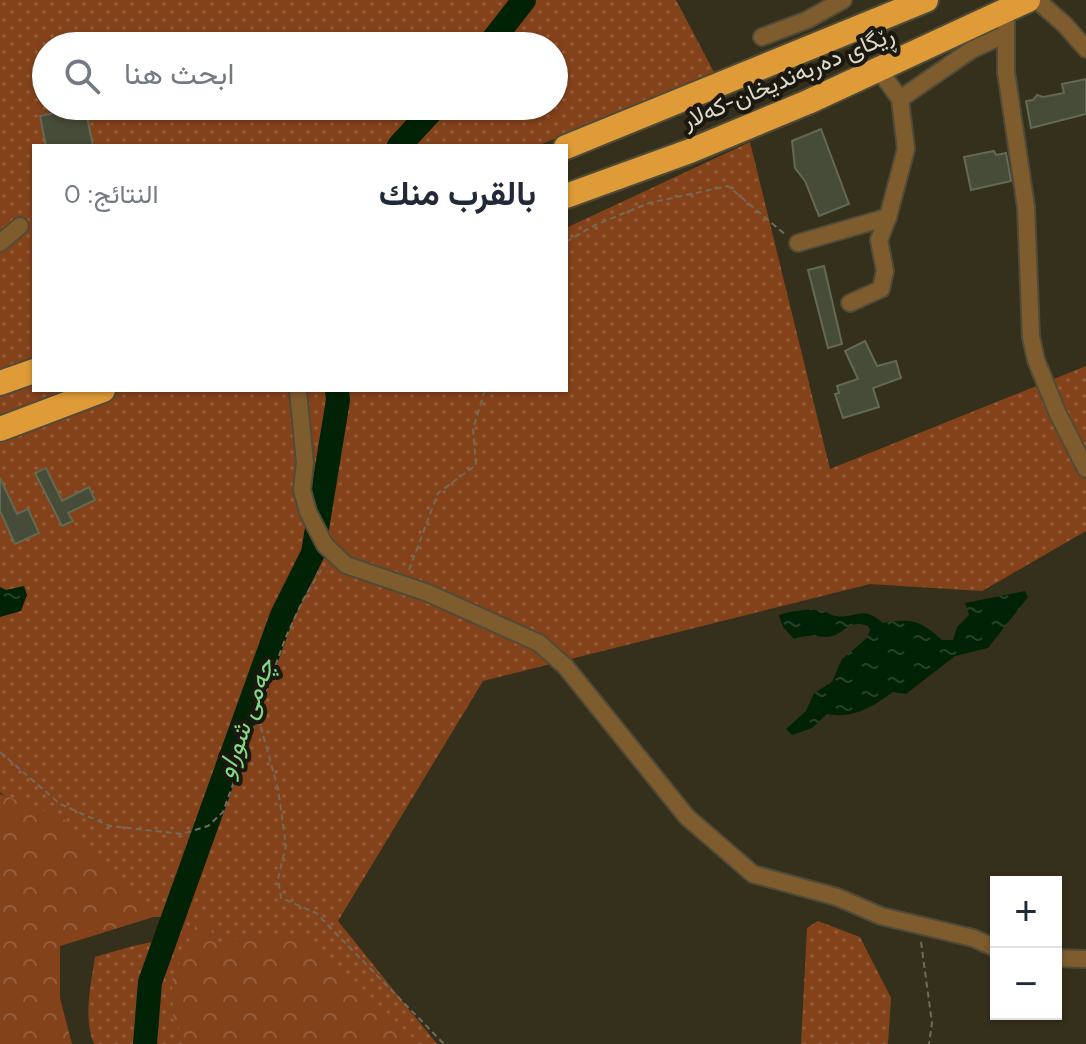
<!DOCTYPE html>
<html lang="ar">
<head>
<meta charset="utf-8">
<style>
	:root { --surface:#fff; --page:#f6f6f7; --text:#1f2937; --muted:#747a83; --line:#e0e1e3 }
	body { margin:0; font-family:Figtree,Vazirmatn,sans-serif; background:var(--page); color:var(--text); direction:rtl }
	.controls { position:absolute; right:24px; bottom:24px; display:grid; overflow:hidden; border-radius:0px; box-shadow:0 2px 6px #0004 }
	.controls button { width:72px; height:72px; display:grid; place-items:center; padding:0; border:0; border-bottom:2px solid var(--line); background:var(--surface); color:var(--text); font:40px sans-serif }
	.list { margin:0; padding:0; list-style:none }
	h2 { display:flex; justify-content:space-between; align-items:center; height:104px; margin:0; padding:0 32px; font-size:34px }
	h2 small { font-size:26px; font-weight:400; color:var(--muted) }
	.icon { flex:none; width:44px; height:44px; fill:none; stroke:currentColor; stroke-width:2; stroke-linecap:round; stroke-linejoin:round }
	.map { position:relative; flex:none; width:1086px; height:1044px; overflow:hidden; direction:ltr }
	.search { position:absolute; background:var(--surface); box-shadow:0 2px 6px #0004; left:32px; top:32px; width:536px; height:88px; display:flex; align-items:center; gap:20px; box-sizing:border-box; padding:0 28px; border-radius:44px; color:var(--muted); font-size:30px }
	.panel { position:absolute; background:var(--surface); box-shadow:0 2px 6px #0004; left:32px; top:144px; width:536px; height:248px; border-radius:0px; direction:rtl }
	.map>svg:first-child { display:block }
	.grass { fill:url(#grass-dots); fill-rule:evenodd }
	.forest { fill:url(#forest-crowns) }
	.water { fill:url(#water-ripples) }
	.lines { fill:none; stroke-linecap:round; stroke-linejoin:round }
	.river { stroke:#012204; stroke-width:24 }
	.building { fill:#474c38; stroke:#636953; stroke-width:2 }
	.minor-casing { stroke:#504b38; stroke-width:20 }
	.highway-casing { stroke:#504b38; stroke-width:28 }
	.path { stroke:#706b5a; stroke-width:2; stroke-dasharray:6 4; stroke-linecap:butt }
	.minor { stroke:#7f5c2e; stroke-width:16 }
	.highway { stroke:#df9b37; stroke-width:24 }
	.labels { text-anchor:middle; dominant-baseline:central; stroke-width:8; stroke-linejoin:round; paint-order:stroke }
	.street-label { font-size:24px; fill:#dbd8cc; stroke:#1a180f }
	.water-label { font-size:26px; font-style:italic; fill:#82d885; stroke:#1a180f }
</style>
</head>
<body>
<div class="map">
<svg width="1086" height="1044" viewBox="0 0 1086 1044">
	<defs>
		<pattern id="grass-dots" width="8" height="8" patternUnits="userSpaceOnUse" patternTransform="scale(2)"><rect width="8" height="8" fill="#84421b"/><path d="M2 2h.1M6 6h.1" fill="none" stroke="#955d3b" stroke-width="1.8" stroke-linecap="round"/></pattern>
		<pattern id="forest-crowns" width="20" height="18" patternUnits="userSpaceOnUse" patternTransform="scale(2)"><rect width="20" height="18" fill="#84421b"/><path d="M2 6a3 3 0 1 1 6 0M12 15a3 3 0 1 1 6 0" fill="none" stroke="#955d3b"/></pattern>
		<pattern id="water-ripples" width="26" height="14" patternUnits="userSpaceOnUse" patternTransform="scale(2)"><rect width="26" height="14" fill="#012204"/><path d="M2 4q2-2 4 0t4 0M15 11q2-2 4 0t4 0" fill="none" stroke="#254127"/></pattern>
	</defs>
	<rect width="100%" height="100%" fill="#35301c"/>
	<g class="grass">
		<path d="M0,0H676L715,74L537,146H34V390H566V228L750,142L830,469L1086,366V531L982,591L870,584L483,681L338,921L437,1044H94C83,1018 91,984 95,957L129,947L178,936L182,927L169,917H153L59,946L33,818L0,792ZM46,46H554V106H46Z"/>
		<path d="M818,921L860,937L891,998L888,1044H801L807,928Z"/>
	</g>
	<g class="forest">
		<path d="M0,794L63,818L153,917L60,946V998L72,1044H0Z"/>
		<path d="M201,913L218,943L255,934L309,937L419,1044H188L173,1018L172,980Z"/>
	</g>
	<g class="water">
		<path d="M24,586L27,595L21,611L0,617V587L6,590Z"/>
		<path d="M1025,591L1028,597L988,648L955,656L906,694L893,692C872,707 854,719 827,714L812,728L792,735L786,729L806,711L814,693L832,682L842,659L867,638L870,630L868,626C845,618 846,636 826,637C811,637 810,634 794,639L783,627L779,615C791,611 811,608 823,611C827,612 831,615 835,616C858,619 861,604 883,623C912,618 920,620 942,640H953L957,627L969,615L965,603Z"/>
	</g>
	<g class="lines">
		<g class="river">
			<path d="M488,46L524,0"/>
			<path d="M399,146L436,106"/>
			<path d="M145,1044L150,982L282,615L313,553L338,400L337,390"/>
		</g>
	</g>
	<g class="building">
		<path d="M1086,79V114L1031,128L1026,101L1033,100L1037,95L1043,97L1064,93L1062,84Z"/>
		<path d="M85,107L93,146H46L40,116Z"/>
		<path d="M821,129L849,204L819,216L805,181L795,168L792,141Z"/>
		<path d="M994,151L996,155L1006,153L1011,181L971,190L964,157Z"/>
		<path d="M824,266L842,344L828,348L808,270Z"/>
		<path d="M865,341L877,366L896,361L901,378L873,388L879,407L843,418L835,394L839,393L837,386L858,379L845,351Z"/>
		<path d="M46,468L62,501L89,487L95,500L68,513L73,521L62,526L35,473Z"/>
		<path d="M0,478L17,514L28,509L39,533L15,544L0,511Z"/>
	</g>
	<g class="lines">
		<defs>
			<g id="minor">
				<path d="M1037,0L1065,25L1086,49"/>
				<path d="M1006,10V72L1026,207L1031,337L1036,360L1058,414L1086,469"/>
				<path d="M762,37L807,20L843,0"/>
				<path d="M900,99L971,50L1006,34"/>
				<path d="M0,243L20,226"/>
				<path d="M798,243L888,217L906,149L900,99L879,70"/>
				<path d="M850,303L881,289L885,271L879,240L888,217"/>
				<path d="M298,390L305,463L302,490L308,512L325,545L346,565L428,593L539,643L565,666L687,817L753,874L837,897L881,916L973,938L996,948"/>
				<path d="M1056,958L1086,959"/>
			</g>
			<g id="highway">
				<path d="M566,147L926,0"/>
				<path d="M566,196L690,151L808,102L1028,0"/>
				<path d="M0,383L34,371"/>
				<path d="M0,429L103,390"/>
			</g>
		</defs>
		<use href="#minor" class="minor-casing"/>
		<use href="#highway" class="highway-casing"/>
		<g class="path">
			<path d="M566,242L595,225L649,203L728,186L787,236"/>
			<path d="M409,570L438,493L476,465L473,429L485,390"/>
			<path d="M258,717L278,789L286,845L278,879L281,898L316,913L444,1044"/>
			<path d="M0,752L60,804L110,826L182,834L208,826L223,812L285,639L303,600L324,565"/>
			<path d="M921,942L932,1023L929,1044"/>
		</g>
		<use href="#minor" class="minor"/>
		<use href="#highway" class="highway"/>
	</g>
	<g class="labels">
		<g class="street-label">
			<text transform="translate(788 77) rotate(-23)">ڕێگای دەربەندیخان-کەلار</text>
		</g>
		<g class="water-label">
			<text transform="translate(245 718) rotate(-70)">چەمی شوراو</text>
		</g>
	</g>
</svg>
<div class="controls">
<button>+</button>
<button>−</button>
</div>
<div class="search"><svg class="icon" aria-label="search" viewBox="0 0 24 24"><circle cx="10" cy="10" r="6"/><path d="M15 15l6 6"/></svg>ابحث هنا</div>
<section class="panel">
<h2>بالقرب منك<small>النتائج: 0</small></h2>
<ul class="list">
</ul>
</section>
</div>
</body>
</html>
